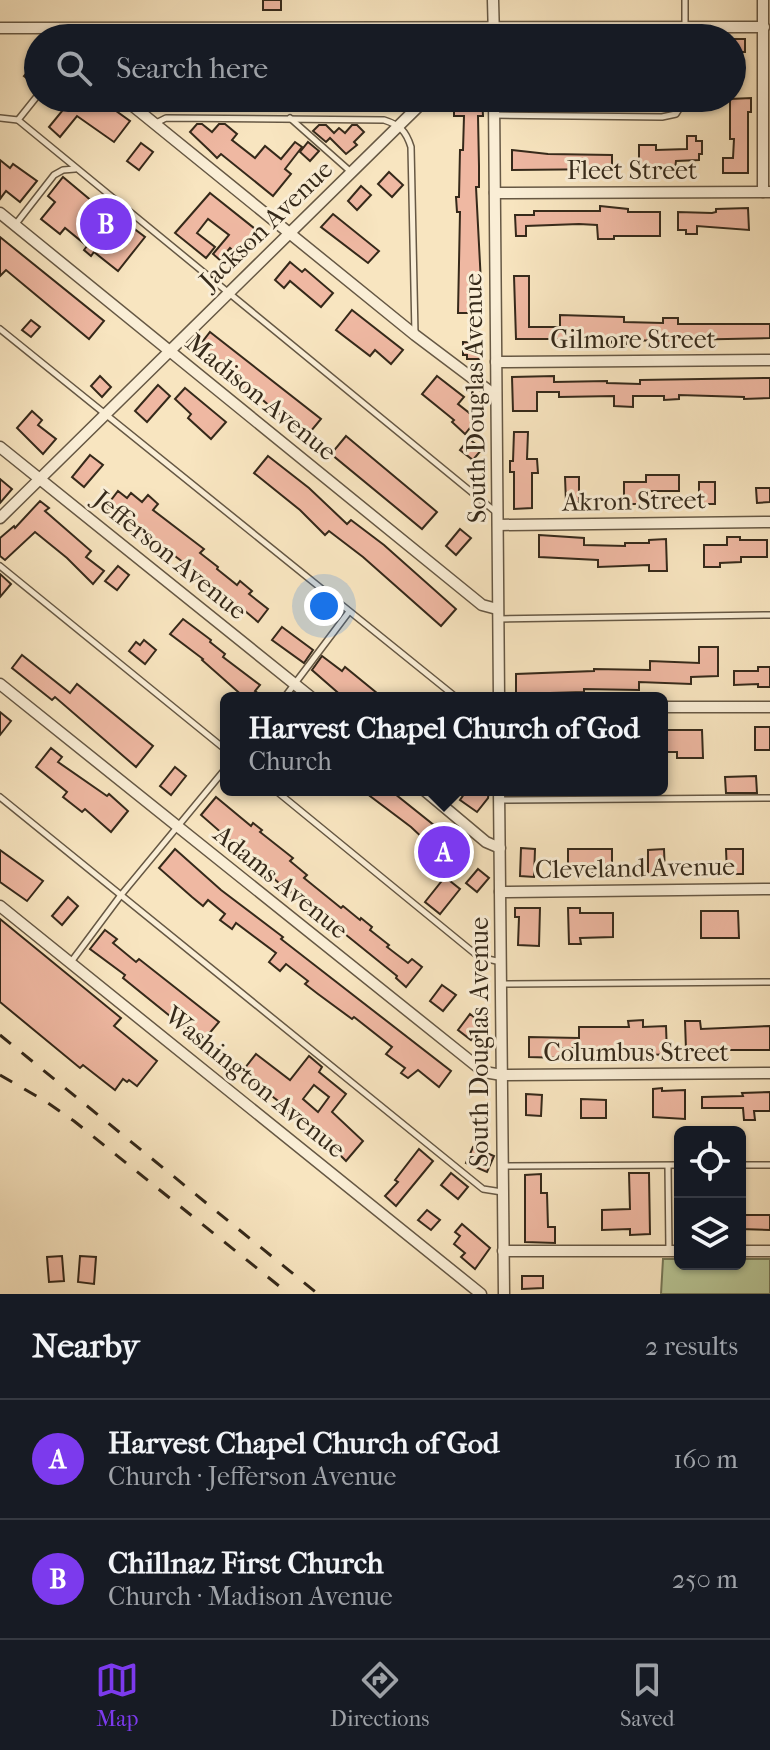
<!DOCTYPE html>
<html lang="en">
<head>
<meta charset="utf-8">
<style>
	:root { --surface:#171b24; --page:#242831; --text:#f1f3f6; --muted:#9ea1a6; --line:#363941; --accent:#7c3aed }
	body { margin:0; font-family:"IM FELL French Canon",serif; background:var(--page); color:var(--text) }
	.controls { position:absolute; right:24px; bottom:24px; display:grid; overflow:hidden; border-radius:12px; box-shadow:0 2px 6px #0004 }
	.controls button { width:72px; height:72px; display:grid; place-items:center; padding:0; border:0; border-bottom:2px solid var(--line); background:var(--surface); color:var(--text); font:40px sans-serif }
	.you { position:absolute; left:324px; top:606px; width:28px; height:28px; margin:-20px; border:6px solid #fff; border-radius:50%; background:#1a73e8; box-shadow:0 0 0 12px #1a73e833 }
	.badge { display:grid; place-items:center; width:52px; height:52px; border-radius:50%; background:var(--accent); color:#fff; font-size:26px; font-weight:700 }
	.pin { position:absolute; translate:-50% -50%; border:4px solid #fff; box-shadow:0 2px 8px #0006 }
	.popup { position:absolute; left:220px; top:692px; width:448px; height:104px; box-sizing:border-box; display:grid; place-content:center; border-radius:12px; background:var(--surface); filter:drop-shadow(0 2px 6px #0005); font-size:26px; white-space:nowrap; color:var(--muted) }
	.popup b { font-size:30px; color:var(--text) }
	.popup::after { content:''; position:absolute; left:50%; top:100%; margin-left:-16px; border:16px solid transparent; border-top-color:var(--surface) }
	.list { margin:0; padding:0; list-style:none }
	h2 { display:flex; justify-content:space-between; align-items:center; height:104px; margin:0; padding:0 32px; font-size:34px }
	h2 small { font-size:26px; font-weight:400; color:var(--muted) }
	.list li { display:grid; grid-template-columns:52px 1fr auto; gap:24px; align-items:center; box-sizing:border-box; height:120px; padding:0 32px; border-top:2px solid var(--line) }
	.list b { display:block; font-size:30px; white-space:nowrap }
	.list p { margin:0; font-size:26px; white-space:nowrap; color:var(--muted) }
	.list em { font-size:26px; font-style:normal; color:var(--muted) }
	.icon { flex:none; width:44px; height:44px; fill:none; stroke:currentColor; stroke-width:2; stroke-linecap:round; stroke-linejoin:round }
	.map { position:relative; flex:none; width:770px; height:1294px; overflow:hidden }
	.search { position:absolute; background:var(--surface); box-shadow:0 2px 6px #0004; left:24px; right:24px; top:24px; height:88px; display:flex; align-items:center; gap:20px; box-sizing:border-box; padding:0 28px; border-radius:44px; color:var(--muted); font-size:30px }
	.sheet { height:344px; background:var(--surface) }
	nav { display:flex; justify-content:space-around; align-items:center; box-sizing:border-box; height:112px; border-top:2px solid var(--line); background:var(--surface); font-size:22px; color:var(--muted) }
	nav a { display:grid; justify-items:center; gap:4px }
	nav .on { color:var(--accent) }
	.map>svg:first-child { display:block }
	.green { fill:#b8c696; stroke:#767858; stroke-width:2 }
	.building { fill:#efb8a2; stroke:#35291a; stroke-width:2; fill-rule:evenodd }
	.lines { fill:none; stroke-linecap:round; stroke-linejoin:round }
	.service-casing { stroke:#665844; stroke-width:8 }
	.minor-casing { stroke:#665844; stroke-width:13 }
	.service { stroke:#faeed6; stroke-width:5 }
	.minor { stroke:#faeed6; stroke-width:10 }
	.rail { stroke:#35291a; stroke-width:3; stroke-dasharray:14 14; stroke-linecap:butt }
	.labels { text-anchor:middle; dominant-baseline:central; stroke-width:6; stroke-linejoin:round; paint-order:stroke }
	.street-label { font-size:26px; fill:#35291a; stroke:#faeed6 }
</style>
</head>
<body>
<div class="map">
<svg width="770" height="1294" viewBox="0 0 770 1294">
	<rect width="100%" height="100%" fill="#f8e5c0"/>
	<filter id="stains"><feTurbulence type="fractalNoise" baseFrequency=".0025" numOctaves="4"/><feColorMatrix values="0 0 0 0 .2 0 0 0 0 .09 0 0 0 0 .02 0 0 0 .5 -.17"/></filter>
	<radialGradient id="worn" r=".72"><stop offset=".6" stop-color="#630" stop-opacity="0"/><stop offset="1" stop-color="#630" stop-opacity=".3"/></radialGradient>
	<path class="green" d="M663,1259H680V1264H740V1259H770V1294H661Z"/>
	<g class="building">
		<rect x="263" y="0" width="18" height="10"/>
		<rect x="732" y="39" width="13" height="13"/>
		<path d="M38,59V78L34,84L24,76Z"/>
		<path d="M48,98H98L130,121L114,142L77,116L60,137L49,127L63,110Z"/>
		<path d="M454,98H482L483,116H478L479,166V187H476L481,283L480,293H478V313H458L460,212H457L456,197H459L460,150H463L464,116H454Z"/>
		<rect x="536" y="98" width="12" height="12"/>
		<path d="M751,98V112H748V173H723V158H733L734,139H730V99Z"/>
		<path d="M197,124H202L212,132L219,124H225L237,134L232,140L255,158L265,146L281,159L295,142L302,147L285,169L291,174L273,196L221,154L217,158L209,150L190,132Z"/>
		<path d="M319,125H326L334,133L339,128L345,133L352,125H357L364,132L354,142L357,145L346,154L330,138L326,142L313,131Z"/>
		<path d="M687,136H696V141H702V154H699V160L676,161L675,169H639V145H656V150L687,149Z"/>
		<path d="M308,142L319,151L310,161L300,152Z"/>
		<path d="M141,143L153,152L139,170L127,161Z"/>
		<path d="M512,150L548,154L612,155V169L512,170Z"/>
		<path d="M0,160L10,168L13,164L37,181L20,202L6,191L0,199Z"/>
		<path d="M389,172L403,185L392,197L378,184Z"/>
		<path d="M63,177L99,207L102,203L117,215L119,212L126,218L124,221L145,237L118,271L94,252L91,256L84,250L87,246L65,228L60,234L41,219L55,202L48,196Z"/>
		<path d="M361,186L371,195L357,210L348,201Z"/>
		<path d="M210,193L259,232L239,256L230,248L220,260L213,254L229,235L208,219L197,233L215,247L206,258L175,233Z"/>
		<path d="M600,206L628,209V212H660V236H614V239H598L597,225L579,224L526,226V236H516L515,215H534V211H600Z"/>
		<path d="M748,208L749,230L697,226V234H686V230H678V212L712,213L716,212V209Z"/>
		<path d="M333,214L379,251L368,263L321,227Z"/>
		<path d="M0,237L104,321L89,339L6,270L0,276Z"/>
		<path d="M290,262L302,272L305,269L333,293L321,307L290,281L284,288L275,280Z"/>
		<path d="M514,276H529V327H560V315L624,317V322L663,323V318H678V324H770V338L678,340H675V343H665V340L627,341V344H612V339H516Z"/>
		<path d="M352,310L403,350L391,364L375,350L370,356L336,330Z"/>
		<path d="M31,320L40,327L31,337L22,330Z"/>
		<path d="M210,332L321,419L306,437L258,396L256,399L196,350Z"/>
		<path d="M463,342L479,343V346H483V359H467V355H463Z"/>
		<path d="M100,376L111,387L102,397L91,386Z"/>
		<path d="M437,376L464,397L458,404L477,419L465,434L452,422L454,420L422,394Z"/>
		<path d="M554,376V382L607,381V383L640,384V380L770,378V398L744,399V397L679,395V399L664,400V396H633V407L614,406V396L559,397V392H537V411H513L512,377Z"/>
		<path d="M158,385L170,396L147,422L135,411Z"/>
		<path d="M185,388L226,422L211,439L188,418L191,414L175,399Z"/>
		<path d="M32,411L42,420L38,425L56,439L43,454L17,428Z"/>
		<path d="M514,432H528L527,459H537L538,473H532V508L514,509V472H510V461H513Z"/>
		<path d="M346,436L437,512L422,529L331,454Z"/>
		<path d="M469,439L482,449L473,460L460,450Z"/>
		<path d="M90,455L103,465L84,487L72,477Z"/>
		<path d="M268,456L309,488L347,524L351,520L384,545L456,609L441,626L363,557L329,531L325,535L300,510L254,473Z"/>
		<path d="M646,475H679V491H640V504H624V482H646Z"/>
		<path d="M565,477H579V502H566Z"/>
		<path d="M0,479L12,489L0,503Z"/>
		<rect x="699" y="482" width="16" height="22"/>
		<path d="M756,488H770V502L757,503Z"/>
		<path d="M118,491L127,498L131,493L142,502L148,495L158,504L153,510L204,549L200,553L218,567L217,569L237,585L240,581L252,591L249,594L268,609L258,622L239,606L236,610L211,586L212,584L155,541L124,513L119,519L105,508Z"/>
		<path d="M40,501L49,508L45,511L91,551L86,557L104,571L93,584L67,558L35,532L5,560L0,556V538L14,526L15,528Z"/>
		<path d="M460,529L471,538L456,555L446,546Z"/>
		<path d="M539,535L584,538V545L625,546V543H649V540L666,539L667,571H649V565L598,567V560L539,557Z"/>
		<path d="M727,537H740V540H767V557H741V562L720,563V567H704V545H727Z"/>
		<path d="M118,566L129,575L117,590L105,581Z"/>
		<path d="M0,574L11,584L0,597Z"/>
		<path d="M183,619L211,640L210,642L225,654L223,657L260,685L255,691L264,698H245L202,660L203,659L170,634Z"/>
		<path d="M282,627L313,650L304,663L272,640Z"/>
		<path d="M144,640L156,650L145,664L129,651L136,642L140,645Z"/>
		<path d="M699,647H718V676L691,677V684L639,682V690L584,689V692L516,694V674L594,671V669L650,670V661L699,663Z"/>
		<path d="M22,655L70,693L77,684L153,746L136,767L55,697L52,700L12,668Z"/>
		<path d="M322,656L342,671L345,667L383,698H344L312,670Z"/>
		<path d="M758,667H770V687H758V684L734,685V671H758Z"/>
		<path d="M0,712L11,721L0,735Z"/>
		<rect x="755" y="727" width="15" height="23"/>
		<path d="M662,730H702L703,758H677V752H662Z"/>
		<path d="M51,748L62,757L58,762L107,796L109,794L128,811L111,832L85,809L82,812L63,797L67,792L36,767Z"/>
		<path d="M175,767L186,776L171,795L160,786Z"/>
		<path d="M756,776L757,793H726L725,777Z"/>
		<path d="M362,790H390L450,838L437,854L424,843L426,841L411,827Z"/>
		<path d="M467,790H489L488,798L477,812L460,800Z"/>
		<path d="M216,797L251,826L253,823L262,830L260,832L293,858L290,861L307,875L304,878L341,908L343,906L360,920L361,918L372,927L370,930L389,945L387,947L408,963L412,959L422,967L406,987L396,978L397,976L293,892L292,893L280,884L201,815Z"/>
		<path d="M521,848L535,849L534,877L520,876Z"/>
		<path d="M175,849L221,890L283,937L281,939L451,1071L439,1087L418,1070L408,1078L401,1073L405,1068L386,1054L392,1047L354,1017L352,1019L318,994L305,984L308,981L286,964L280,971L269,962L276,953L236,923L232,929L220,920L225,914L208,900L203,906L192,897L159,868Z"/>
		<rect x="568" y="849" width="44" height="24"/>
		<path d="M664,849L665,874H648V850Z"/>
		<path d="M726,849H743V874H727Z"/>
		<path d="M0,850L43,881L27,901L0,882Z"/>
		<path d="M478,869L489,878L477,892L466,883Z"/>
		<path d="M445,877L460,889L440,914L425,902Z"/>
		<path d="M68,897L78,906L62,925L52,916Z"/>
		<path d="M515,908H540L539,946L518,945L519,917H515Z"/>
		<path d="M568,908H580V913H613V937L580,938L581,944H569Z"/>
		<path d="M701,911H738L739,938H701Z"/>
		<path d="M0,919L121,1018L114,1026L157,1061L137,1086L129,1080L127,1082L123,1079L115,1090L83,1065L80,1068L0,1002Z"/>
		<path d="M105,930L117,939L113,943L136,962L139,959L219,1022L202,1042L123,978L125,975L90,949Z"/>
		<path d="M442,985L456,995L443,1011L430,1001Z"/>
		<path d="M470,1014L483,1024L471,1040L458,1030Z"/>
		<path d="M643,1020V1027L666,1026L667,1054L652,1055L651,1048H562V1058L529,1057V1037L579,1038V1027H629L628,1021Z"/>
		<path d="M685,1021H700L701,1029L770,1026V1050H686Z"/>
		<path d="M256,1054L290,1080L309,1056L322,1067L319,1072L346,1094L332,1112L363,1141L346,1161L322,1137L323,1135L301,1117L296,1115L294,1118L286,1112L289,1109L241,1073ZM314,1085L329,1097L318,1112L303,1099Z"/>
		<path d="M662,1088V1091L685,1090V1119L653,1117V1089Z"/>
		<path d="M770,1092V1111H754L755,1120H744L743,1108H702V1097L743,1096L742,1093Z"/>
		<path d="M526,1094L542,1095L541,1116L526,1115Z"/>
		<path d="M581,1099L606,1100V1118H581Z"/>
		<path d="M473,1147L494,1156L487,1172L466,1163Z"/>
		<path d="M419,1149L433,1161L396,1206L385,1196L398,1182L395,1180Z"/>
		<path d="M451,1173L468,1187L458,1199L441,1185Z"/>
		<path d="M629,1173H649L650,1234L630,1235V1229L602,1230V1210L630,1209Z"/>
		<path d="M541,1174V1193H547L548,1227H555V1243L525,1242V1175Z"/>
		<path d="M427,1210L440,1220L431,1230L418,1220Z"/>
		<path d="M740,1215H770V1230L740,1229Z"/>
		<path d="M462,1224L490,1248L475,1269L461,1257L465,1253L454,1244L460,1236L455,1232Z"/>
		<path d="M62,1256L64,1281L49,1282L47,1257Z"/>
		<path d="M80,1256L96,1257L94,1284L78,1282Z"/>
		<path d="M522,1276H543V1288L522,1289Z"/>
	</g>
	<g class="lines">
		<defs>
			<g id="service">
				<path d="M685,0V38"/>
				<path d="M38,95L18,120L497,513"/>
				<path d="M495,115L662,117L676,114L686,98"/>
				<path d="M0,118L18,120"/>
				<path d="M290,118L351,172"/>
				<path d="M156,123L166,118L384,120C400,125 406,131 411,147L415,334"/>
				<path d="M15,225L54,175L63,170L75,169"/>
				<path d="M0,329L457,698"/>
				<path d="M0,566L226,750"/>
				<path d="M499,619L770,615"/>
				<path d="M284,698L348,613"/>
				<path d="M275,790L479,957L501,962"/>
				<path d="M0,797L483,1189L502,1192"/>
				<path d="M500,800L770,798"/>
				<path d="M71,962L121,895L226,768"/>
				<path d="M501,984L770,982"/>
				<path d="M740,1165H770"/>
				<path d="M503,1166L680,1165"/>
				<path d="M668,1166L669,1251"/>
			</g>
			<g id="minor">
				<path d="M493,0L494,38"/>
				<path d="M0,28L764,27"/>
				<path d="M123,98L415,335L496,396"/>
				<path d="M494,98L499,698"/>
				<path d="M763,192V0"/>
				<path d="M495,193L770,192"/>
				<path d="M0,213L482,605L497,609"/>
				<path d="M496,362L770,360"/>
				<path d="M0,447L312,698"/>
				<path d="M0,518L427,98"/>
				<path d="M498,525L770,522"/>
				<path d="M0,684L484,1072L502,1075L770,1073"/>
				<path d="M662,707H770"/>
				<path d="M424,790L486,842L500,848"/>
				<path d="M499,790L504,1294"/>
				<path d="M500,892L770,889"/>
				<path d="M0,906L481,1294"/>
				<path d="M503,1251H680"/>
				<path d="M740,1251H770"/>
			</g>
		</defs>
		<use href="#service" class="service-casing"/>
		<use href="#minor" class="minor-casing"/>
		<use href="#service" class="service"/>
		<use href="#minor" class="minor"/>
		<g class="rail">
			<path d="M0,1035L318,1294"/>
			<path d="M0,1075L45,1101L74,1121L289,1294"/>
		</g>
	</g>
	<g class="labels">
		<g class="street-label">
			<text x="632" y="170">Fleet Street</text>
			<text transform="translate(266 225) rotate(-44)">Jackson Avenue</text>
			<text x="633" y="339">Gilmore Street</text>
			<text transform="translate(261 397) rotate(39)">Madison Avenue</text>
			<text transform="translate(475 398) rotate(-91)">South Douglas Avenue</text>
			<text transform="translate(634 501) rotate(-1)">Akron Street</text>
			<text transform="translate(170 555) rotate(39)">Jefferson Avenue</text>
			<text transform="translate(635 868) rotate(-1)">Cleveland Avenue</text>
			<text transform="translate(281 882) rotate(39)">Adams Avenue</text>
			<text transform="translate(479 1042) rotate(-90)">South Douglas Avenue</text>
			<text x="636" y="1052">Columbus Street</text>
			<text transform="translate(255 1082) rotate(39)">Washington Avenue</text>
		</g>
	</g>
	<rect width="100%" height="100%" filter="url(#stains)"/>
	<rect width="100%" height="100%" fill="url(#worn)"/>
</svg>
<div class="controls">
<button><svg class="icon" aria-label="locate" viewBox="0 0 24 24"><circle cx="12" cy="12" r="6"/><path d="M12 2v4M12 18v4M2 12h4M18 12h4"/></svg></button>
<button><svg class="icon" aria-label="layers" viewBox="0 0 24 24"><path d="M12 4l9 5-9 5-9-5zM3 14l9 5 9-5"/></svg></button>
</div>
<div class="you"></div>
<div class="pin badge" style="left:444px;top:852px">A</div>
<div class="popup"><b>Harvest Chapel Church of God</b>Church</div>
<div class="pin badge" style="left:106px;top:224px">B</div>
<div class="search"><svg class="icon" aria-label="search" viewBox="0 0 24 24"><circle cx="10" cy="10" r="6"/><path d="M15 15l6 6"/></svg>Search here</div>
</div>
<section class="sheet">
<h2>Nearby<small>2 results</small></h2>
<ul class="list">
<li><span class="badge">A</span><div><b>Harvest Chapel Church of God</b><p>Church · Jefferson Avenue</p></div><em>160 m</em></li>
<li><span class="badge">B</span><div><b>Chillnaz First Church</b><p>Church · Madison Avenue</p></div><em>250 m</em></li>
</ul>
</section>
<nav>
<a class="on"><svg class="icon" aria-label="map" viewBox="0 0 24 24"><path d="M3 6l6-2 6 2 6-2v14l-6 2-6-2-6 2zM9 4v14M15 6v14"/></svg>Map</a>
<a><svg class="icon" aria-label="directions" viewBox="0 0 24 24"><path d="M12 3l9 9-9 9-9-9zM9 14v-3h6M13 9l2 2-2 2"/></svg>Directions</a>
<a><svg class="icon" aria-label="saved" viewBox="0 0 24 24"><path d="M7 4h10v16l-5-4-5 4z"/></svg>Saved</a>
</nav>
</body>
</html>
